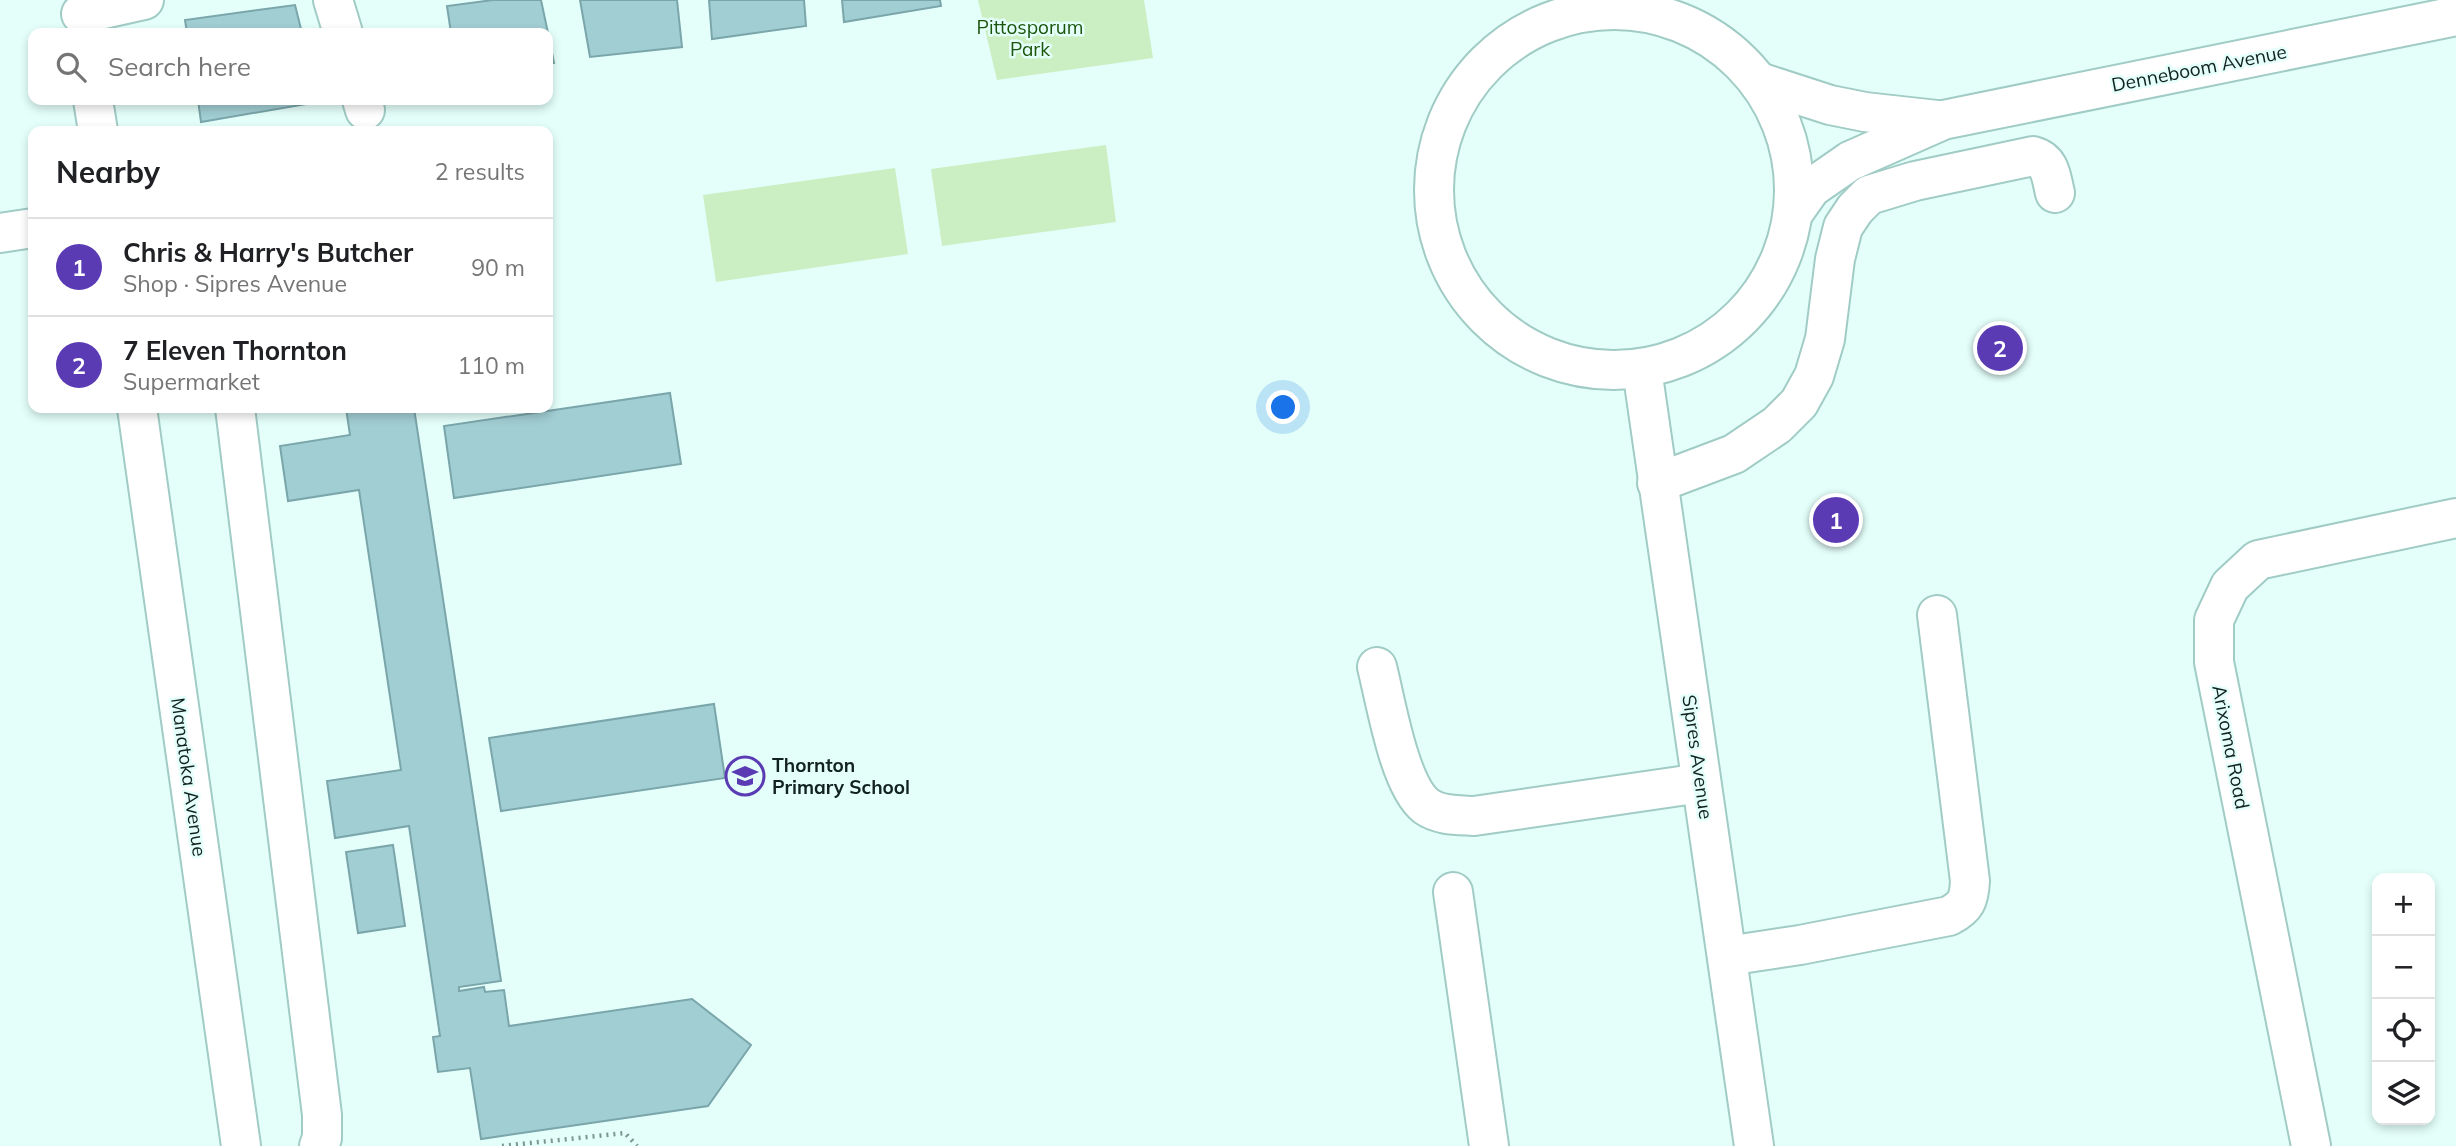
<!DOCTYPE html>
<html lang="en">
<head>
<meta charset="utf-8">
<style>
	:root { --surface:#fff; --page:#f2f2f2; --text:#202124; --muted:#757577; --line:#e0e0e0; --accent:#5b3bb3 }
	body { margin:0; font-family:Mulish,sans-serif; background:var(--page); color:var(--text) }
	.controls { position:absolute; right:21px; bottom:21px; display:grid; overflow:hidden; border-radius:14px; box-shadow:0 4px 10px #0003 }
	.controls button { width:63px; height:63px; display:grid; place-items:center; padding:0; border:0; border-bottom:2px solid var(--line); background:var(--surface); color:var(--text); font:35px sans-serif }
	.you { position:absolute; left:1284px; top:408px; width:24px; height:24px; margin:-18px; border:5px solid #fff; border-radius:50%; background:#1a73e8; box-shadow:0 0 0 10px #1a73e833 }
	.badge { display:grid; place-items:center; width:46px; height:46px; border-radius:50%; background:var(--accent); color:#fff; font-size:23px; font-weight:700 }
	.pin { position:absolute; translate:-50% -50%; border:4px solid #fff; box-shadow:0 2px 7px #0006 }
	.list { margin:0; padding:0; list-style:none }
	h2 { display:flex; justify-content:space-between; align-items:center; height:91px; margin:0; padding:0 28px; font-size:30px }
	h2 small { font-size:23px; font-weight:400; color:var(--muted) }
	.list li { display:grid; grid-template-columns:46px 1fr auto; gap:21px; align-items:center; box-sizing:border-box; height:98px; padding:0 28px; border-top:2px solid var(--line) }
	.list b { display:block; font-size:26px; white-space:nowrap }
	.list p { margin:0; font-size:23px; white-space:nowrap; color:var(--muted) }
	.list em { font-size:23px; font-style:normal; color:var(--muted) }
	.icon { flex:none; width:38px; height:38px; fill:none; stroke:currentColor; stroke-width:2; stroke-linecap:round; stroke-linejoin:round }
	.map { position:relative; flex:none; width:2456px; height:1146px; overflow:hidden }
	.search { position:absolute; background:var(--surface); box-shadow:0 4px 10px #0003; left:28px; top:28px; width:525px; height:77px; display:flex; align-items:center; gap:18px; box-sizing:border-box; padding:0 24px; border-radius:14px; color:var(--muted); font-size:26px }
	.panel { position:absolute; background:var(--surface); box-shadow:0 4px 10px #0003; left:28px; top:126px; width:525px; height:287px; border-radius:14px }
	.map>svg:first-child { display:block }
	.green { fill:#cbefc3 }
	.building { fill:#a1ced3; stroke:#7aa6ab; stroke-width:2 }
	.lines { fill:none; stroke-linecap:round; stroke-linejoin:round }
	.minor-casing { stroke:#a0ccc5; stroke-width:42 }
	.path { stroke:#7e9490; stroke-width:4.5; stroke-dasharray:2 5; stroke-linecap:butt }
	.minor { stroke:#fff; stroke-width:38 }
	.labels { text-anchor:middle; dominant-baseline:central; stroke-width:5; stroke-linejoin:round; paint-order:stroke }
	.park-label { font-size:19px; fill:#1a550b; stroke:#e4fffa }
	.street-label { font-size:19px; fill:#11221f; stroke:#e4fffa }
	.poi-label { font-size:19px; font-weight:bold; fill:#11221f; stroke:#e4fffa; text-anchor:start }
</style>
</head>
<body>
<div class="map">
<svg width="2456" height="1146" viewBox="0 0 2456 1146">
	<rect width="100%" height="100%" fill="#e4fffa"/>
	<g class="green">
		<path d="M978,0H1144L1153,58L997,80Z"/>
		<path d="M1106,145L1116,222L942,246L931,169Z"/>
		<path d="M895,168L908,254L716,282L703,195Z"/>
	</g>
	<g class="building">
		<path d="M493,0H541L548,33H451L447,6Z"/>
		<path d="M580,0H677L682,47L590,57Z"/>
		<path d="M709,0H804L806,26L712,39Z"/>
		<path d="M842,0H940L941,6L844,22Z"/>
		<path d="M295,5L302,33H187L185,20Z"/>
		<path d="M548,33L554,63L548,64Z"/>
		<path d="M198,100H317L318,102L201,122Z"/>
		<path d="M670,393L681,464L454,498L444,426Z"/>
		<path d="M346,408H414L501,981L459,987V991L484,987L485,992L504,990L509,1026L692,999L751,1045L708,1106L481,1139L470,1068L438,1072L433,1037L440,1036L409,826L335,838L327,781L401,770L359,490L288,501L280,446L350,435Z"/>
		<path d="M714,704L725,778L501,811L489,738Z"/>
		<path d="M393,845L405,926L358,933L346,852Z"/>
	</g>
	<g class="lines">
		<defs>
			<g id="minor">
				<path d="M333,0L343,33"/>
				<circle cx="1614" cy="190" r="180"/>
				<path d="M81,14L144,0"/>
				<path d="M1759,82L1830,105L1865,112L1937,120"/>
				<path d="M93,100L98,131"/>
				<path d="M362,100L365,110"/>
				<path d="M1794,212L1811,188L1850,161L1943,120L2456,16"/>
				<path d="M0,233L33,228"/>
				<path d="M1642,369L1754,1146"/>
				<path d="M137,408L241,1146"/>
				<path d="M235,408L322,1115V1138L319,1146"/>
				<path d="M1657,483L1734,454L1777,425L1799,403L1814,376L1825,339L1835,259L1843,227L1855,209L1869,195L1915,181L2033,156C2051,161 2051,177 2055,193"/>
				<path d="M1377,667C1386,702 1399,785 1426,806C1440,816 1459,815 1474,816L1701,783"/>
				<path d="M1453,892L1489,1146"/>
				<path d="M1727,956L1800,945L1949,916C1966,907 1969,900 1970,881L1937,615"/>
				<path d="M2311,1146L2214,662V620L2230,586L2258,560L2456,518"/>
			</g>
		</defs>
		<use href="#minor" class="minor-casing"/>
		<path class="path" d="M502,1146L625,1133L637,1146"/>
		<use href="#minor" class="minor"/>
	</g>
	<defs>
		<symbol id="school-ring" viewBox="-11 -11 22 22"><circle r="9.5" fill="#e4fffa" stroke="#5b3bb3" stroke-width="1.5"/><path d="M0-5L7-2L0 1L-7-2ZM-4 1L0 2.5L4 1V4Q0 6-4 4Z" fill="#5b3bb3"/></symbol>
	</defs>
	<g fill-rule="evenodd">
		<use href="#school-ring" x="723" y="754" width="44" height="44"/>
	</g>
	<g class="labels">
		<g class="park-label">
			<text x="1030" y="27">Pittosporum<tspan x="1030" dy="22">Park</tspan></text>
		</g>
		<g class="street-label">
			<text transform="translate(2199 68) rotate(-11)">Denneboom Avenue</text>
			<text transform="translate(2231 747) rotate(79)">Arixoma Road</text>
			<text transform="translate(1698 757) rotate(82)">Sipres Avenue</text>
			<text transform="translate(189 777) rotate(82)">Manatoka Avenue</text>
		</g>
		<g class="poi-label">
			<text x="772" y="765">Thornton<tspan x="772" dy="22">Primary School</tspan></text>
		</g>
	</g>
</svg>
<div class="controls">
<button>+</button>
<button>−</button>
<button><svg class="icon" aria-label="locate" viewBox="0 0 24 24"><circle cx="12" cy="12" r="6"/><path d="M12 2v4M12 18v4M2 12h4M18 12h4"/></svg></button>
<button><svg class="icon" aria-label="layers" viewBox="0 0 24 24"><path d="M12 4l9 5-9 5-9-5zM3 14l9 5 9-5"/></svg></button>
</div>
<div class="you"></div>
<div class="pin badge" style="left:1836px;top:520px">1</div>
<div class="pin badge" style="left:2000px;top:348px">2</div>
<div class="search"><svg class="icon" aria-label="search" viewBox="0 0 24 24"><circle cx="10" cy="10" r="6"/><path d="M15 15l6 6"/></svg>Search here</div>
<section class="panel">
<h2>Nearby<small>2 results</small></h2>
<ul class="list">
<li><span class="badge">1</span><div><b>Chris &amp; Harry's Butcher</b><p>Shop · Sipres Avenue</p></div><em>90 m</em></li>
<li><span class="badge">2</span><div><b>7 Eleven Thornton</b><p>Supermarket</p></div><em>110 m</em></li>
</ul>
</section>
</div>
</body>
</html>
